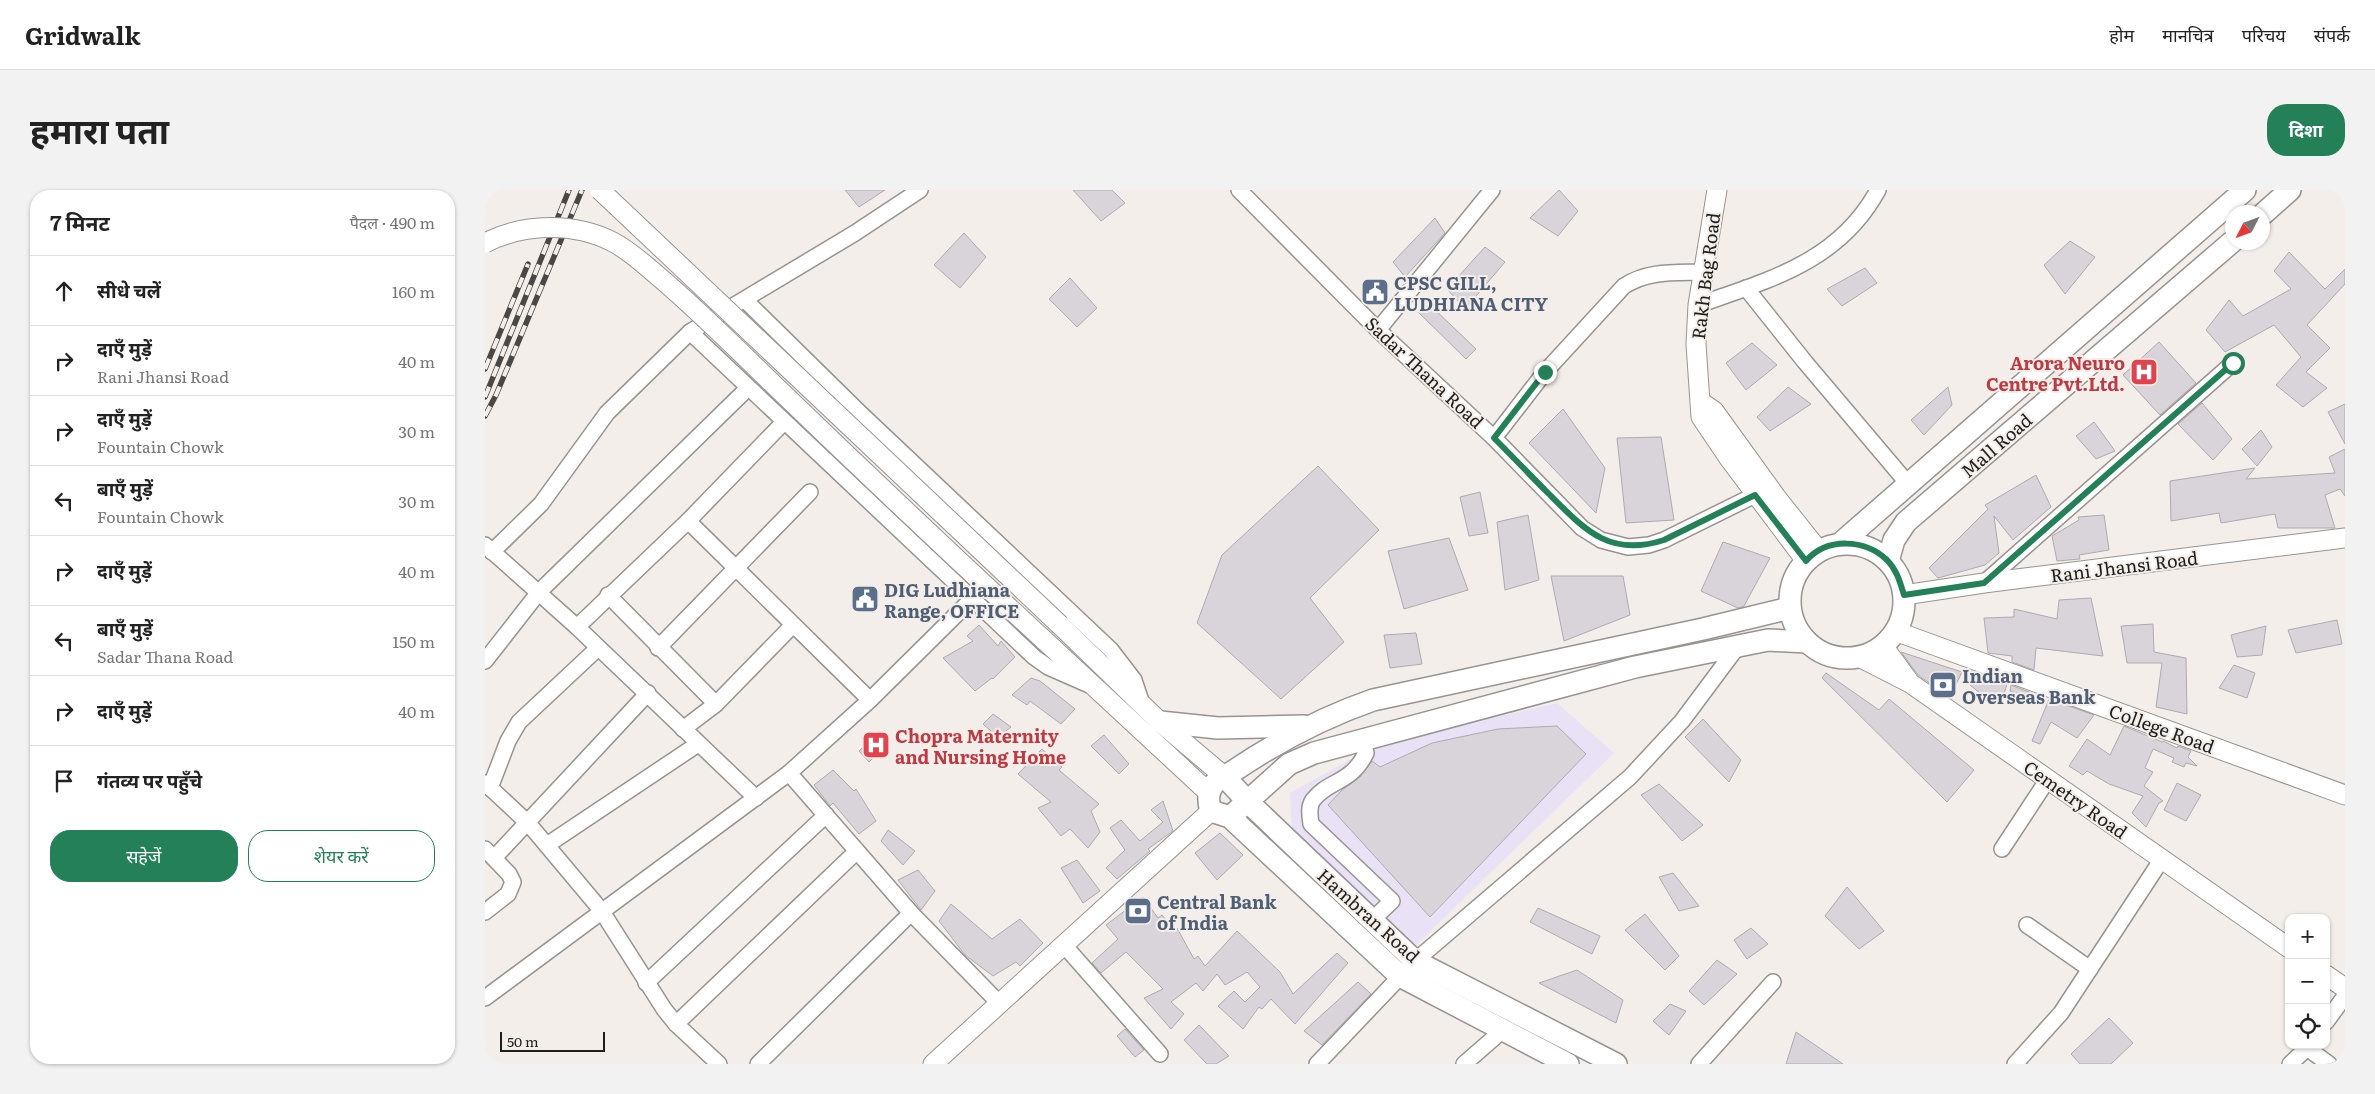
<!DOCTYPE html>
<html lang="hi">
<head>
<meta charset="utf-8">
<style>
	:root { --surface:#fff; --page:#f2f2f2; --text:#222; --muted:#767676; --line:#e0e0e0; --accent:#238057 }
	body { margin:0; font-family:Literata,"Noto Sans Devanagari",serif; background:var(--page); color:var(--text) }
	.controls { position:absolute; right:15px; bottom:15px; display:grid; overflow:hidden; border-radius:10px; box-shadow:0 1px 4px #0004 }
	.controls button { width:45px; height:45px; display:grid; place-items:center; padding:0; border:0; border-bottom:1px solid var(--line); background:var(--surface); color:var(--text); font:25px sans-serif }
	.compass { position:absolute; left:1740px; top:15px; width:45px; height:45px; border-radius:50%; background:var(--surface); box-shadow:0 1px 4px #0004; rotate:228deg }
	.scale { position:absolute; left:15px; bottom:12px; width:105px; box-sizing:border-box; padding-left:5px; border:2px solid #201e1c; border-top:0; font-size:14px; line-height:18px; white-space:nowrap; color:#201e1c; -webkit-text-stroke:4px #f4eeea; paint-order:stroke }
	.stop { position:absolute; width:15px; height:15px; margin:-11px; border:4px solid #238057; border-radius:50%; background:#fff }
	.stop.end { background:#238057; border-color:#fff; box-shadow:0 1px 5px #0008 }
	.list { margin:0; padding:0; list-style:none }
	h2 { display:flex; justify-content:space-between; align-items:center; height:65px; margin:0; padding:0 20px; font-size:21px }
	h2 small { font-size:16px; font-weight:400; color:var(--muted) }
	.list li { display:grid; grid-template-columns:32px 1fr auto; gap:15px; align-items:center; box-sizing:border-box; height:70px; padding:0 20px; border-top:1px solid var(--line) }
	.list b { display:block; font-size:19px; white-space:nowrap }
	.list p { margin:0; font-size:16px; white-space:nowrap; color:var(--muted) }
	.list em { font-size:16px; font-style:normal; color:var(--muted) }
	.actions { display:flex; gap:10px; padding:15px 20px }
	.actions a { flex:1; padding:11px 0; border:1px solid var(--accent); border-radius:20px; text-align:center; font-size:18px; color:var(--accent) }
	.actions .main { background:var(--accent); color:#fff }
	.icon { flex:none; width:28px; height:28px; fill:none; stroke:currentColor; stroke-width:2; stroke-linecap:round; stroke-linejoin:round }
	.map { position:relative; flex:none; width:1860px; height:874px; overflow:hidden; border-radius:20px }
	header { display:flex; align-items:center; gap:30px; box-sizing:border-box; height:70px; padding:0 25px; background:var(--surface); border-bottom:1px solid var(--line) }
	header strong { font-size:24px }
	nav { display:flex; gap:28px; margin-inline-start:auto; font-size:18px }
	.intro { display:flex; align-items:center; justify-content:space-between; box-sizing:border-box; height:120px; padding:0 30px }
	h1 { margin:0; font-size:35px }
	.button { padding:12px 22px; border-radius:20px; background:var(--accent); color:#fff; font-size:18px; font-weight:700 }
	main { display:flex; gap:30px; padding:0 30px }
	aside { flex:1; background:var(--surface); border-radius:20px; box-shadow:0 1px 4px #0004 }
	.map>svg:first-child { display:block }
	.commercial { fill:#e9e1f6 }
	.building { fill:#d8d4da; stroke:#aeaab0 }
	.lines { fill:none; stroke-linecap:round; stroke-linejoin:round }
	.minor-casing { stroke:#999390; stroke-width:18 }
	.tertiary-casing { stroke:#999390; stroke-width:21 }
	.secondary-casing { stroke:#999390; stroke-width:24 }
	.minor { stroke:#fff; stroke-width:15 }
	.tertiary { stroke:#fff; stroke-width:19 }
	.secondary { stroke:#fff; stroke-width:21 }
	.rail-casing { stroke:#4a4745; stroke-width:5.5 }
	.rail { stroke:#f4eeea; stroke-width:4; stroke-dasharray:11; stroke-linecap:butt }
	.tertiary-bridge-casing { stroke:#999390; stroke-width:21; stroke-linecap:butt }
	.tertiary-bridge { stroke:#fff; stroke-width:19 }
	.route { stroke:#238057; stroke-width:6 }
	.labels { text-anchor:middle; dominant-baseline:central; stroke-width:4; stroke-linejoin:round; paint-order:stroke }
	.street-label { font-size:18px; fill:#201e1c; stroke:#f4eeea }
	.service-label { font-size:18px; font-weight:bold; fill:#4e5e75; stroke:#f4eeea; text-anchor:start }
	.health-label { font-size:18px; font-weight:bold; fill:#be3a42; stroke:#f4eeea; text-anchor:end }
</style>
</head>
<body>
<header>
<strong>Gridwalk</strong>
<nav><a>होम</a><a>मानचित्र</a><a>परिचय</a><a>संपर्क</a></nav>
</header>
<div class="intro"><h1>हमारा पता</h1><a class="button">दिशा</a></div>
<main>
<aside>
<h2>7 मिनट<small>पैदल · 490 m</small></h2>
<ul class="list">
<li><svg class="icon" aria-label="ahead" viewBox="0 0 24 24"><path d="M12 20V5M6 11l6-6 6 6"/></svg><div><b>सीधे चलें</b></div><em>160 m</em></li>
<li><svg class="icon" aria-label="right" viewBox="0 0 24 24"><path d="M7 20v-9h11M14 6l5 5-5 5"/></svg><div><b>दाएँ मुड़ें</b><p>Rani Jhansi Road</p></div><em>40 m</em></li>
<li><svg class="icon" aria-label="right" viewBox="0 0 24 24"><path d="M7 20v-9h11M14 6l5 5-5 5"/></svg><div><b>दाएँ मुड़ें</b><p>Fountain Chowk</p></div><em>30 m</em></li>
<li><svg class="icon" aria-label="left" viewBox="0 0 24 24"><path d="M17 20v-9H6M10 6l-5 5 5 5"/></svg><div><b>बाएँ मुड़ें</b><p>Fountain Chowk</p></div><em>30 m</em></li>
<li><svg class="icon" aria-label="right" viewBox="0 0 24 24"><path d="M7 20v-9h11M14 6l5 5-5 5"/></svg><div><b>दाएँ मुड़ें</b></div><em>40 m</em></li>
<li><svg class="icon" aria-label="left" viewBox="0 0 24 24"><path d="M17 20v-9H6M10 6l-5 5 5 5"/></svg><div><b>बाएँ मुड़ें</b><p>Sadar Thana Road</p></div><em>150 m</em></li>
<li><svg class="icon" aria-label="right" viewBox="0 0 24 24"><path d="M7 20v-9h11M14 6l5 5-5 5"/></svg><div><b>दाएँ मुड़ें</b></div><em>40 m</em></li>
<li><svg class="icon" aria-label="arrive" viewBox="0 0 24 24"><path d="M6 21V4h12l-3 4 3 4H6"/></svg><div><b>गंतव्य पर पहुँचे</b></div></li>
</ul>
<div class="actions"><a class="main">सहेजें</a><a>शेयर करें</a></div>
</aside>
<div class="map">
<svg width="1860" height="874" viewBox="0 0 1860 874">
	<rect width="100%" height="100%" fill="#f4eeea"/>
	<path class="commercial" d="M1072,513L1129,563L929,757L807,645L805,603L891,555Z"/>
	<g class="building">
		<path d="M360,0H400L374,17Z"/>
		<path d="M588,0H627L640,13L616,31Z"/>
		<path d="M1074,0L1093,21L1073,46L1045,28Z"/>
		<path d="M950,28L960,43L920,87L908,72Z"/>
		<path d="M479,43L501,67L475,98L449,75Z"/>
		<path d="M1585,51L1610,67L1580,104L1559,75Z"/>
		<path d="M1000,57L1020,72L980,119L962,99Z"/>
		<path d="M1804,62L1840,99L1860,79V94L1822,135L1845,158L1821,182L1842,198L1818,217L1791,195L1816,167L1789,135L1740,162L1721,140L1744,110L1758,126L1806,99L1789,81Z"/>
		<path d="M1380,78L1392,93L1357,116L1342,99Z"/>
		<path d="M585,88L612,118L592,137L564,109Z"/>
		<path d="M945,115L991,159L981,169L933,122Z"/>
		<path d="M1674,152L1711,193L1675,225L1638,185Z"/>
		<path d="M1267,153L1292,175L1261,200L1241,173Z"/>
		<path d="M1303,197L1326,214L1285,241L1272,227Z"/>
		<path d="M1463,197L1467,215L1439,245L1426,230Z"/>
		<path d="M1717,213L1747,249L1728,270L1693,234Z"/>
		<path d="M1860,214V254L1843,222Z"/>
		<path d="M1078,219L1120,278L1111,323L1044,253Z"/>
		<path d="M1609,232L1630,261L1611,269L1591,246Z"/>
		<path d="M1776,240L1787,257L1772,276L1757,259Z"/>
		<path d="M1176,247L1189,330L1141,333L1132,248Z"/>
		<path d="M1860,259V306L1855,299L1840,305L1850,338H1793L1790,324L1736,333L1734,323L1686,331L1685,291L1770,278L1761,289L1850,283L1844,267Z"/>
		<path d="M833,276L894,340L825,408L859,452L796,509L712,433L737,365Z"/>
		<path d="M1551,285L1566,317L1528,350L1509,326L1514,363L1500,375L1453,388L1444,378L1503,319L1500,315Z"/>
		<path d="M995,302L1003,343L984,346L975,307Z"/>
		<path d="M1043,325L1054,390L1020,400L1012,332Z"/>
		<path d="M1619,325L1624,360L1594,365L1595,369L1572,371L1567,346L1594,330L1593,327Z"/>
		<path d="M964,348L983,400L919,419L903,361Z"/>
		<path d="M1238,352L1285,368L1259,416L1253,418L1216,401Z"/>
		<path d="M1066,386H1138L1145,425L1079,451Z"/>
		<path d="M1606,408L1618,466L1551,458L1549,480L1527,472V466L1503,463L1499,428L1529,427V419L1572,429L1574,410Z"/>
		<path d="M1852,430L1857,454L1811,463L1803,440Z"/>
		<path d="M1668,434L1669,462L1701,468L1702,524L1671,517L1677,473H1642L1636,436Z"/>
		<path d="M494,435L513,456L516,451L530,467L508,489L507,488L490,501L458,468L488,451L482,446Z"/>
		<path d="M1781,436L1777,465L1752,467L1746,445Z"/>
		<path d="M931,443L937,474L905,478L899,445Z"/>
		<path d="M1416,462L1477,482L1465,507L1433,485Z"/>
		<path d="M1749,475L1770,483L1762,508L1734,498Z"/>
		<path d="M1489,482L1522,494L1516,514L1496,504L1485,495Z"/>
		<path d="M1341,483L1394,520L1404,509L1489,580L1462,612L1337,488Z"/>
		<path d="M546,488L555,491L590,519L576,534L545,511L542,515L527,505Z"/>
		<path d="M1526,495L1549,504L1546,508L1525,501Z"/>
		<path d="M1564,509L1609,525L1592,548L1566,532L1555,554L1547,551Z"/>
		<path d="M508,524L526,537L513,547L498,534Z"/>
		<path d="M1218,529L1256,570L1244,592L1200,547Z"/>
		<path d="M1072,536L1101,564L945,727L843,615L857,600L875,587L887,571L895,577L947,553L1013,539Z"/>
		<path d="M1639,536L1677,552L1678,551L1692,558L1693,556L1706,561L1703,567L1712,576L1701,573L1699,577L1687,572L1689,568L1668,559L1660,578L1668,582L1659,596L1678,611L1674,613L1661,637L1647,623L1658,606L1624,594L1602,581L1598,585L1584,576L1602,549L1625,565Z"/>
		<path d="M395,541L405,551L384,572L374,561Z"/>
		<path d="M619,545L644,574L634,584L606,556Z"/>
		<path d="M557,559L577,577L574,580L614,614L606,621L615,642L603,658L585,639L576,646L553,618L566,612L533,584Z"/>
		<path d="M348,580L369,601L371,599L391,631L374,644L348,613L345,616L329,595Z"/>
		<path d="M1692,593L1716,605L1701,631L1679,620Z"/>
		<path d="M1174,594L1218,635L1197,651L1156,605Z"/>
		<path d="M678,611L688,641L663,659L665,661L632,689L621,678L640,660L625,638L636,630L655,651L678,632L666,620Z"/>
		<path d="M403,640L430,661L418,675L396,651Z"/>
		<path d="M735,643L758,665L732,690L710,663Z"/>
		<path d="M592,670L615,701L598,713L576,678Z"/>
		<path d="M433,680L450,701L436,720L413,690Z"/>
		<path d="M1188,683L1214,716L1194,721L1174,687Z"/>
		<path d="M1362,697L1399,741L1374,759L1340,726Z"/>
		<path d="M658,707L673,728L677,725L689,740L692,738L709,769L713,766L720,776L752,741L795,782L808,804L852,763L863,773L810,834L786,809L777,819L774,817L758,839L733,816L749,801L760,812L775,797L762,782L740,795L732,784L718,801L711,793L686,812L699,824L686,839L659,808L678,799L641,762L616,783L607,773L633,749L621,735Z"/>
		<path d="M466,714L507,749L535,729L558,753L535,776L531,772L508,786L480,765L454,731Z"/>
		<path d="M1053,718L1115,746L1107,764L1045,732Z"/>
		<path d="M1160,724L1194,766L1180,780L1140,740Z"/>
		<path d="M1266,738L1283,754L1262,769L1249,750Z"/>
		<path d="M1232,770L1252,784L1219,815L1204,801Z"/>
		<path d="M1092,780L1138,810L1131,833L1054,793Z"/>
		<path d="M873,792L886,804L837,855L819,841Z"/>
		<path d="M1185,814L1201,821L1184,845L1168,831Z"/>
		<path d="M1624,828L1648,853L1626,874H1595L1586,864Z"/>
		<path d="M714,835L744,866L731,874H722L699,850Z"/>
		<path d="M640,839L659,860L650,867L632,846Z"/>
		<path d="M1311,842L1358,874H1301Z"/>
	</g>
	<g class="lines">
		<defs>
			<g id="minor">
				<path d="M754,0L893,140L1009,248L1097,338L1116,350L1143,357L1164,355L1179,350L1270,305"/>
				<path d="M1261,98L1320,172L1424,295"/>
				<path d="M261,111L375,223L626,460L649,490L657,514"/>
				<path d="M1213,115C1284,90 1354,72 1393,0"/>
				<path d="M893,140L1007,0"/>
				<path d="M205,142L549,467L563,477L604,495"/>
				<path d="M1009,248L1060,182L1139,96C1164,80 1190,83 1219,82"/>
				<path d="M203,331L385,510"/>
				<path d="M0,355L92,437L271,608"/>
				<path d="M7,362L56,314L122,223L205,142L370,43L435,0"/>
				<path d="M1499,393L1748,173"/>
				<path d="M123,405L231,514"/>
				<path d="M92,437L203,331L299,232"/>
				<path d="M173,458L325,302"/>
				<path d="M0,471L54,402L262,199"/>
				<path d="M198,539L231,514L308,435"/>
				<path d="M877,550L881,563C866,594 843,590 828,610C823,617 825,626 826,634L907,711L887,730"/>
				<path d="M304,583L426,723L514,813"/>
				<path d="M0,593L43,633L116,720L179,819L191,834L234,874"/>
				<path d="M5,598L23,551L34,532L113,458"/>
				<path d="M62,655L213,554"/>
				<path d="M0,659L24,684L28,692L23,704L0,722"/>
				<path d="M1517,659L1563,589"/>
				<path d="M9,668L163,503"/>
				<path d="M1542,735L1605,779"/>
				<path d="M578,754L675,864"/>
				<path d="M161,793L341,625"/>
				<path d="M0,808L304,583L385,510L487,409"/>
				<path d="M1841,832L1860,806"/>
				<path d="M191,834L372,661"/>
				<path d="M273,874L426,723"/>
				<path d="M832,874L930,771L1145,587L1197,531L1253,456"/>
				<path d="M979,874L1018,840"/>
				<path d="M1214,874L1288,792"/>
				<path d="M1530,874L1576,823L1677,669"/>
				<path d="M1805,874L1822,858L1844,874"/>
			</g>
			<g id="tertiary">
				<path d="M1232,0L1213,115L1211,154L1216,227L1243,267L1321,371"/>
				<path d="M1216,212L1229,221L1291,307L1334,361"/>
				<path d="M1419,405L1499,393L1860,348"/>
				<path d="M575,435L675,532L740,587"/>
				<path d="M1410,441L1860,605"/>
				<path d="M559,450L724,603"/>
				<path d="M1398,456L1423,490"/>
				<path d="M1374,467L1425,493L1804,758"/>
				<path d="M1841,785L1860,798"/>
				<path d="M448,874L726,621"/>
			</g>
			<g id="secondary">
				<path d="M1778,24L1805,0"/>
				<path d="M1356,353L1760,0"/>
				<circle cx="1362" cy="411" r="57"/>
				<path d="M1403,371L1409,350L1421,332L1748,51"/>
				<path d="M675,532L733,538L819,536"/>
				<path d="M740,587L762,611L930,771L1131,874"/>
				<path d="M745,627L804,574L829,563L1150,477L1283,450L1322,452"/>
				<path d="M1083,874L915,786L745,627L726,621C723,612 722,604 728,595C733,589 741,586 747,582C790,553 839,527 888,510L1218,439L1305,418"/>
			</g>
		</defs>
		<use href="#minor" class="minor-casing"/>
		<use href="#tertiary" class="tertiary-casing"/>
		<use href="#secondary" class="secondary-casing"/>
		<use href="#minor" class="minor"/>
		<use href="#tertiary" class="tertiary"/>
		<use href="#secondary" class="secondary"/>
		<defs>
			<g id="rail">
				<path d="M0,179L43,74"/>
				<path d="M0,207L84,0"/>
				<path d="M0,226L11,205L97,0"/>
			</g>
		</defs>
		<use href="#rail" class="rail-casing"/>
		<use href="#rail" class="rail"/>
		<defs>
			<g id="tertiary-bridge">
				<path d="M115,0L575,435"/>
				<path d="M0,53C39,33 89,32 128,52C145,61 159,74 173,86C213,120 249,156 286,192C376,279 467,365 559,450"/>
			</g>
		</defs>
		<use href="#tertiary-bridge" class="tertiary-bridge-casing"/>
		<use href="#tertiary-bridge" class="tertiary-bridge"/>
	</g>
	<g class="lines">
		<path class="route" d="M1060,182L1009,248C1027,266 1045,285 1063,303C1099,339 1124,368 1179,350L1270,305L1321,371C1342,347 1380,349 1402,370C1412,380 1415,392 1419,405L1499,393L1748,173"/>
	</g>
	<defs>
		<symbol id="civic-square" viewBox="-11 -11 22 22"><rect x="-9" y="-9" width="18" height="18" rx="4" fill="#5c6f8a" stroke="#f4eeea"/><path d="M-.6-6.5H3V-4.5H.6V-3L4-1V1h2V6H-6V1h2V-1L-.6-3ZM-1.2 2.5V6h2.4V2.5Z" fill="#fff"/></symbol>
		<symbol id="hospital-square" viewBox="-11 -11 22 22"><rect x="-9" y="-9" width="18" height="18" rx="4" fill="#e0444e" stroke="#f4eeea"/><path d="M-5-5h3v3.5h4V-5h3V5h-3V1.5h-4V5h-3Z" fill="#fff"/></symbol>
		<symbol id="bank-square" viewBox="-11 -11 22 22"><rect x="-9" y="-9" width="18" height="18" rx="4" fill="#5c6f8a" stroke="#f4eeea"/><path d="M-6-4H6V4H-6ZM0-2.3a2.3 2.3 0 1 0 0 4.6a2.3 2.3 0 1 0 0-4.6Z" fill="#fff"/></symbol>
	</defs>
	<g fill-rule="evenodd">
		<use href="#civic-square" x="874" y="86" width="32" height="32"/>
		<use href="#hospital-square" x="1643" y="166" width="32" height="32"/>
		<use href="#civic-square" x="364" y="393" width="32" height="32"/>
		<use href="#bank-square" x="1442" y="479" width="32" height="32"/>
		<use href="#hospital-square" x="375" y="539" width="32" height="32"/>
		<use href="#bank-square" x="637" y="705" width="32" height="32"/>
	</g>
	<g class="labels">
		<g class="street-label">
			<text transform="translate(1220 86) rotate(-83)">Rakh Bag Road</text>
			<text transform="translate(940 182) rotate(43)">Sadar Thana Road</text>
			<text transform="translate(1511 255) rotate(-41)">Mall Road</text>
			<text transform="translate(1639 376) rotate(-7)">Rani Jhansi Road</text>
			<text transform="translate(1677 538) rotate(20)">College Road</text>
			<text transform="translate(1591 609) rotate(35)">Cemetry Road</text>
			<text transform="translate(884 725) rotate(42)">Hambran Road</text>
		</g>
		<g class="service-label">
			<text x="909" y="92">CPSC GILL,<tspan x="909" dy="21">LUDHIANA CITY</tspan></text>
			<text x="399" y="399">DIG Ludhiana<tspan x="399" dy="21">Range, OFFICE</tspan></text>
			<text x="1477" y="485">Indian<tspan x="1477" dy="21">Overseas Bank</tspan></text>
			<text x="672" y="711">Central Bank<tspan x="672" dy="21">of India</tspan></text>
		</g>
		<g class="health-label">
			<text x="1640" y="172">Arora Neuro<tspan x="1640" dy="21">Centre Pvt.Ltd.</tspan></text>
			<text x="410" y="545" text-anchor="start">Chopra Maternity<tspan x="410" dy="21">and Nursing Home</tspan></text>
		</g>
	</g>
</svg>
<div class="controls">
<button>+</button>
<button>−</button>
<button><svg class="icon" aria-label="locate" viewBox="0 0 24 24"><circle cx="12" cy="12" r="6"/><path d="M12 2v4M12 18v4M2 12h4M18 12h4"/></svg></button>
</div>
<svg class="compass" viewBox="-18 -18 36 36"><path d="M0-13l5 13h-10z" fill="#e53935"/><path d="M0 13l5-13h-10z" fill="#767676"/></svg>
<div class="scale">50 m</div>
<div class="stop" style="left:1748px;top:173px"></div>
<div class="stop end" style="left:1060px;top:182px"></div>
</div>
</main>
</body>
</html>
